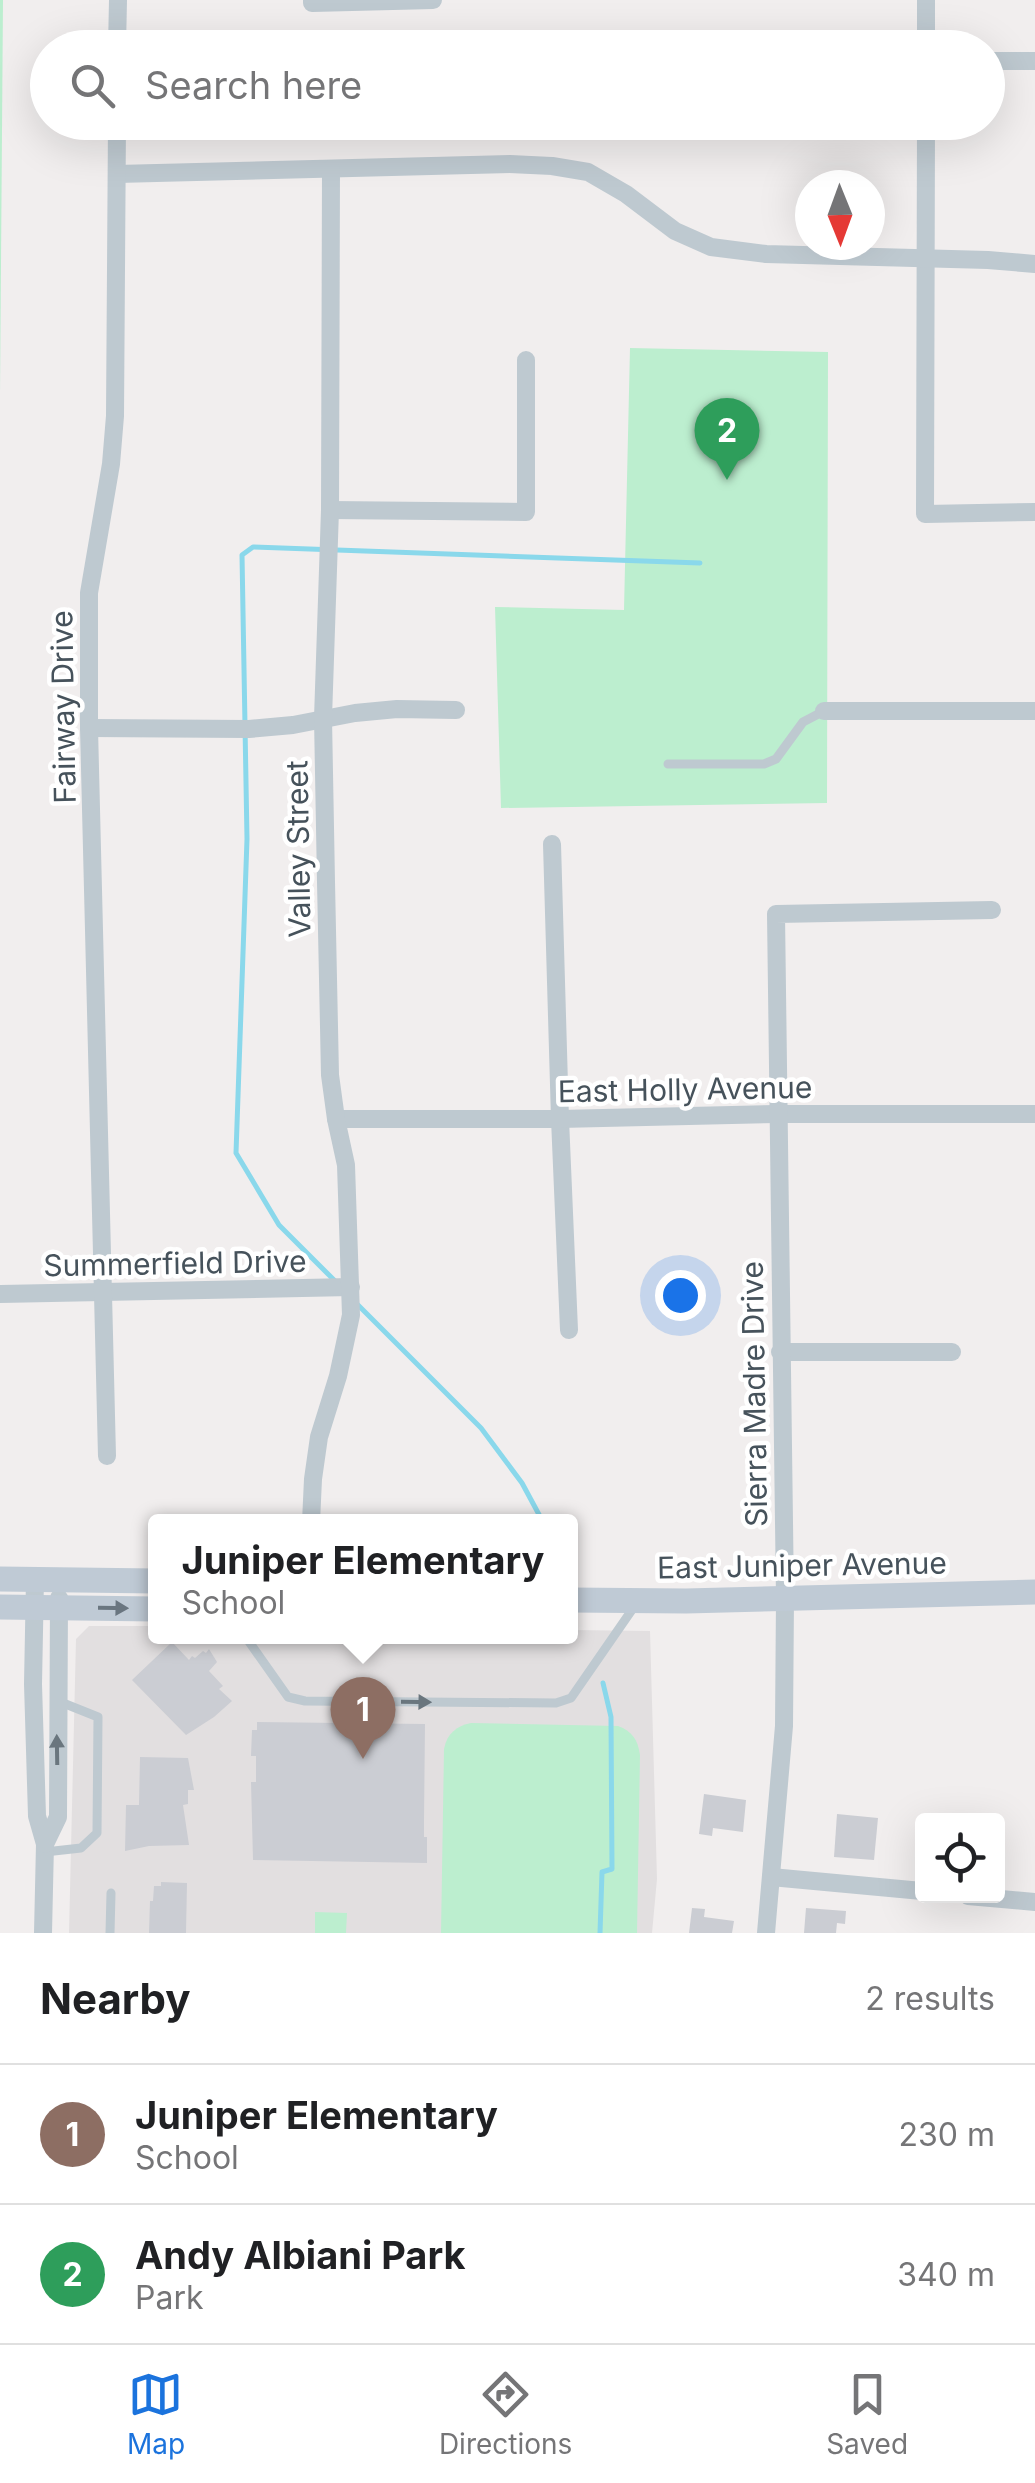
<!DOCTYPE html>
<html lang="en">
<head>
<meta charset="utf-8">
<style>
	:root { --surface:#fff; --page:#f6f6f6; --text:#202124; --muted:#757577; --line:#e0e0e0; --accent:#1b73dd }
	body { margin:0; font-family:Inter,sans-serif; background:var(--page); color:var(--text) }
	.controls { position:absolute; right:30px; bottom:30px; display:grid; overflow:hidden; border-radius:10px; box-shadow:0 10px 40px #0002 }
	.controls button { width:90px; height:90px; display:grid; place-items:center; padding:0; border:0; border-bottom:2px solid var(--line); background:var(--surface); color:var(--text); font:50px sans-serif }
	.compass { position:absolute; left:795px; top:170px; width:90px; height:90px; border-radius:50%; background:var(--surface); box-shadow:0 10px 40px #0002; rotate:179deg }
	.you { position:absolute; left:680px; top:1295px; width:35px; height:35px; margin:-25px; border:8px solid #fff; border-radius:50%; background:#1a73e8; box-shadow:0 0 0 15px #1a73e833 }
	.badge { display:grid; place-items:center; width:65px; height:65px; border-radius:50%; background:var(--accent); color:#fff; font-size:32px; font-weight:700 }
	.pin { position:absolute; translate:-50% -82px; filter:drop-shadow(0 2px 5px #0008) }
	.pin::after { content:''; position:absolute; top:52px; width:35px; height:30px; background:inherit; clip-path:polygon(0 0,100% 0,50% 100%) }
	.popup { position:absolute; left:148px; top:1514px; width:430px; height:130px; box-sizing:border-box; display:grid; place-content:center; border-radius:10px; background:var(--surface); filter:drop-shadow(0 2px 8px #0005); font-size:32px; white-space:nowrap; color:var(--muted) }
	.popup b { font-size:38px; color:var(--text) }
	.popup::after { content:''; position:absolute; left:50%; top:100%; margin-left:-20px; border:20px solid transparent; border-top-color:var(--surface) }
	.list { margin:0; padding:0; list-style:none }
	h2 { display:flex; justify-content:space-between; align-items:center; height:130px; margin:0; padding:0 40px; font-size:42px }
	h2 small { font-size:32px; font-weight:400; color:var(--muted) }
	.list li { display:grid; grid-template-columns:65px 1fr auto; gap:30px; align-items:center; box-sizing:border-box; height:140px; padding:0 40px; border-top:2px solid var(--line) }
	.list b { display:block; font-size:38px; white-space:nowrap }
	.list p { margin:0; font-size:32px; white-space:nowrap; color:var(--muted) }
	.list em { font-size:32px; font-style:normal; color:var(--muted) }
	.icon { flex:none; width:55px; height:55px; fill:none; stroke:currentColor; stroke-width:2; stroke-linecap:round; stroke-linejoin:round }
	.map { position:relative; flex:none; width:1035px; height:1933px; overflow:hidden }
	.search { position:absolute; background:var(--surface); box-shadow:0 10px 40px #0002; left:30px; right:30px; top:30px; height:110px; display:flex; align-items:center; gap:25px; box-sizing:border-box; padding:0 35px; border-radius:55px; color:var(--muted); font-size:38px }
	.sheet { height:410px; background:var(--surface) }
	nav { display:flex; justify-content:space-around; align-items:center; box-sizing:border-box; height:140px; border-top:2px solid var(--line); background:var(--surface); font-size:28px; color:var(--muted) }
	nav a { display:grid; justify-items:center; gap:5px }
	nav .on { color:var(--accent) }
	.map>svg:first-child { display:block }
	.education { fill:#e2dfe0 }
	.green { fill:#bceecf }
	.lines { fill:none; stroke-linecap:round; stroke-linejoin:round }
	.stream { stroke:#8ad8eb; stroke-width:5 }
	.building { fill:#cbcdd3 }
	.lane { stroke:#bec9d0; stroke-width:9 }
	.street { stroke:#bec9d0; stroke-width:18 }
	.secondary { stroke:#bfcad5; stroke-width:25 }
	.oneway { fill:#6a7680 }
	.oneway2 { fill:#6a767e }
	.labels { text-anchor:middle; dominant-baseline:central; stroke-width:9; stroke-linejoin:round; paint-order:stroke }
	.street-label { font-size:30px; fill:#46525b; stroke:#fff }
</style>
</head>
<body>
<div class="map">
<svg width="1035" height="1933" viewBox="0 0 1035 1933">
	<rect width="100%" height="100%" fill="#f1eeee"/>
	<path class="education" d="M89,1626H155V1636H570L571,1630L650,1631L657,1879L652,1933H69L76,1639Z"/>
	<g class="green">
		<path d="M0,0H3L0,395Z"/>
		<path d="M630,348L828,352L827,803L501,808L495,607L624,610Z"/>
		<path d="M471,1723L618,1726C632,1731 638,1740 640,1755L637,1933H441L444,1749C447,1733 457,1726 471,1723Z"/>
		<path d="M315,1912L347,1913L346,1933H315Z"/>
	</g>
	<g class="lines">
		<g class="stream">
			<path d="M335,1281L279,1225L236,1153L247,839L242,555L253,547L700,563"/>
			<path d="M356,1303L481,1428L522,1483L543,1522"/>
			<path d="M570,1571L575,1579"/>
			<path d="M600,1933L602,1872L612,1869L611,1717L603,1683"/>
		</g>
	</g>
	<g class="building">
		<path d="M172,1642L189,1660L192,1656L195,1658L203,1651L206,1653L209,1649L217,1662L209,1671L223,1686L219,1689L232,1701L214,1717L186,1735L132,1680Z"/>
		<path d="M257,1722L425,1724L424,1820V1837H427V1863L253,1860L251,1782H256V1756H251L252,1730H257Z"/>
		<path d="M140,1757L188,1758L194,1790H188V1804L183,1805L189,1845L149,1846L125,1851L126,1805H139Z"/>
		<path d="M704,1794L746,1800L743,1832L713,1828L712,1836L699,1834Z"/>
		<path d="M837,1814L878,1818L874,1860L834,1857Z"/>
		<path d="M161,1882L187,1883L186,1933H149L150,1901H153L154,1886H161Z"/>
		<path d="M692,1908L705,1909L704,1917L734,1921L732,1933H689Z"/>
		<path d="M806,1908L846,1911L845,1924L837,1923L836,1933H804Z"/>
	</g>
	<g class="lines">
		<g class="lane">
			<path d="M668,764H764L776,759L803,722L824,711"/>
			<path d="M245,1636L288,1697L305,1701L556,1703L571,1698L636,1604"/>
			<path d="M45,1852L81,1848L97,1833L98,1717L58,1701"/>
			<path d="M110,1933L111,1893"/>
		</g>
		<g class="street">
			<path d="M312,0V3L433,0"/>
			<path d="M117,48L118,0"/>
			<path d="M926,48V0"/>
			<path d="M988,61H1035"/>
			<path d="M926,122L925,514L1035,512"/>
			<path d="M117,174L510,164L552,166L588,172L626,194L675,231L711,247L766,254L988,260L1035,264"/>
			<path d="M330,510L526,512V360"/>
			<path d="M824,711H1035"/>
			<path d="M89,728L249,729L293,725L355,713L397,709L456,710"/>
			<path d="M552,844L560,1119L569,1330"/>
			<path d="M336,1119H560L778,1114H1035"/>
			<path d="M0,1294L351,1287"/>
			<path d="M780,1352H952"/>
			<path d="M107,1456L89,728V593L111,464L115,416L117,122"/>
			<path d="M311,1522L313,1479L319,1437L338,1376L351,1315L346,1165L336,1119L330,1075L326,882L323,718L330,510L331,169"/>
			<path d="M35,1579L33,1684L37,1816L45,1844L43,1933"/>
			<path d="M45,1844L58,1817L59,1598"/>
			<path d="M771,1877L922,1891"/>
			<path d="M968,1896L1035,1902"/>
			<path d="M766,1933L784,1726L785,1598L776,914L992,910"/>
		</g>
		<g class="secondary">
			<path d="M0,1579L155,1581"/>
			<path d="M570,1600L686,1601L1035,1592"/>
			<path d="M0,1607L155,1609"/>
		</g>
	</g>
	<defs><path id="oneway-solid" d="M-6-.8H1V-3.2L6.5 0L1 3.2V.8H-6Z" transform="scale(2.5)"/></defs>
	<use class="oneway" href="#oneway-solid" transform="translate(113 1608) rotate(1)"/>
	<g class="oneway2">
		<use href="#oneway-solid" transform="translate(416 1702) rotate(1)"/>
		<use href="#oneway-solid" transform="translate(57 1750) rotate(-91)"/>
	</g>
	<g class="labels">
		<g class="street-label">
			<text transform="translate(63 707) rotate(-91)">Fairway Drive</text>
			<text transform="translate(298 849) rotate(-91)">Valley Street</text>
			<text transform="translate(685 1089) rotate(-1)">East Holly Avenue</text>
			<text transform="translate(175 1263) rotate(-1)">Summerfield Drive</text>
			<text transform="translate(754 1394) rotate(-91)">Sierra Madre Drive</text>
			<text transform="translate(802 1565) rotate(-1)">East Juniper Avenue</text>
		</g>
	</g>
</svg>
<div class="controls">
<button><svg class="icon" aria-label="locate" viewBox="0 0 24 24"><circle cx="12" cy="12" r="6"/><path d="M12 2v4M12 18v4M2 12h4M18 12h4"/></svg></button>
</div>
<svg class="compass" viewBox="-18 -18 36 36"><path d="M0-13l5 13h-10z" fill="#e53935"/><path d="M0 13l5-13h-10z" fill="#757577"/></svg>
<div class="you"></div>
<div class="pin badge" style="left:363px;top:1759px;background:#8d6e63">1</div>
<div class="popup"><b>Juniper Elementary</b>School</div>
<div class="pin badge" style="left:727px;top:480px;background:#2e9e5b">2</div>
<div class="search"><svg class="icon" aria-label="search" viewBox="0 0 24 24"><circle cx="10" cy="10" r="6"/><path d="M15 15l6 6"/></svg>Search here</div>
</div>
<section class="sheet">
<h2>Nearby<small>2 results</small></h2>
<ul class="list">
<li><span class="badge" style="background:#8d6e63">1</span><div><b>Juniper Elementary</b><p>School</p></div><em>230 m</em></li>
<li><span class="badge" style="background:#2e9e5b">2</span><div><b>Andy Albiani Park</b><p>Park</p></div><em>340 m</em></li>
</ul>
</section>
<nav>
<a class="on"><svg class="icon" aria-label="map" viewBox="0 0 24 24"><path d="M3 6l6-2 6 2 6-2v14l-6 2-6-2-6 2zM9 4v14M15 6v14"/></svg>Map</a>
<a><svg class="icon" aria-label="directions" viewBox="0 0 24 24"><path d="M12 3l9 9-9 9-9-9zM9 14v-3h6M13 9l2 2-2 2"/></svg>Directions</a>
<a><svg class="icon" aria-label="saved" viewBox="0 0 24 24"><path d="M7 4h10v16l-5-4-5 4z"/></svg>Saved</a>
</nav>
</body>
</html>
